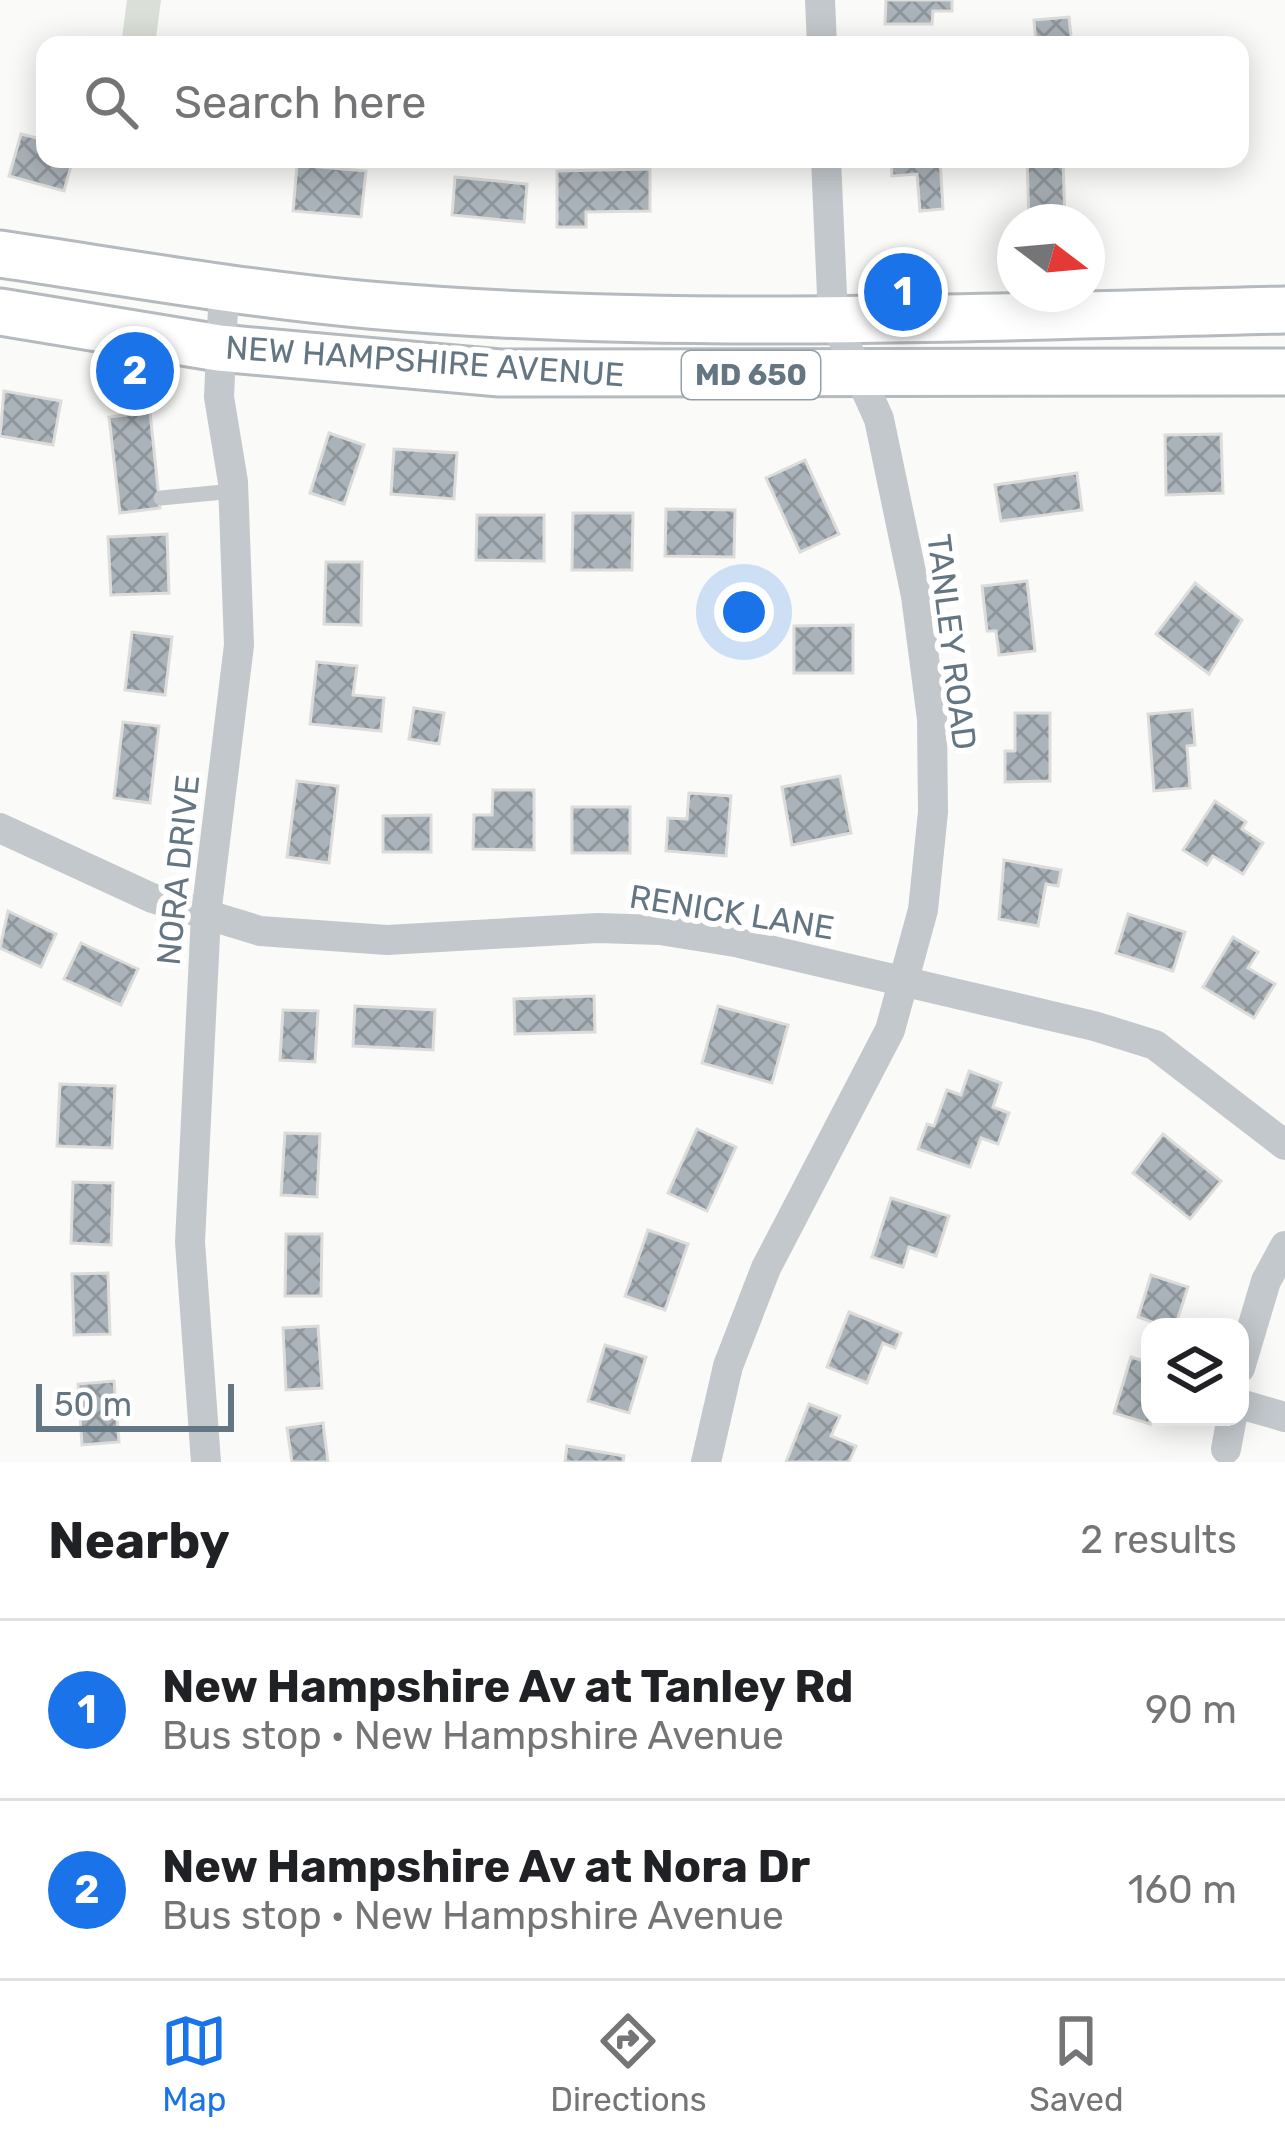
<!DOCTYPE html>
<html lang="en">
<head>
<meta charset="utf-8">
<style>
	:root { --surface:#fff; --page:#f6f6f6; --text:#202124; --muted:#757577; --line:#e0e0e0; --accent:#1a73e8 }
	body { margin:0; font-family:Rubik,sans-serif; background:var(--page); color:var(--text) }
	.controls { position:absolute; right:36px; bottom:36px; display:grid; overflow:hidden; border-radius:24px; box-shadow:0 6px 30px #0003 }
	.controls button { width:108px; height:108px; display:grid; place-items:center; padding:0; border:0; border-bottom:3px solid var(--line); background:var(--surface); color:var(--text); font:60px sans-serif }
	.compass { position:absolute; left:997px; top:204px; width:108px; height:108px; border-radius:50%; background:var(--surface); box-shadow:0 6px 30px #0003; rotate:106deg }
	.scale { position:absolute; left:36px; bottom:30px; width:198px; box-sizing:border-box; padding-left:12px; border:6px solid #657683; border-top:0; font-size:33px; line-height:42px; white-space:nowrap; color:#657683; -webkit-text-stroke:9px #fff; paint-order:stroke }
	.you { position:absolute; left:744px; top:612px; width:42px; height:42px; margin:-30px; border:9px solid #fff; border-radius:50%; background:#1a73e8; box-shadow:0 0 0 18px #1a73e833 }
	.badge { display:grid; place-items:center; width:78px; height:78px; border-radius:50%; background:var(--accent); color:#fff; font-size:39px; font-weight:700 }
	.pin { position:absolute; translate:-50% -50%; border:6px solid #fff; box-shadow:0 3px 12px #0006 }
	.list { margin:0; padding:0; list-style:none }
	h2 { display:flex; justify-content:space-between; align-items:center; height:156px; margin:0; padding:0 48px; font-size:51px }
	h2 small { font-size:39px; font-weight:400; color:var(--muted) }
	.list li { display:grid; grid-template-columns:78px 1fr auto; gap:36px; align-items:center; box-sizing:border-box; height:180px; padding:0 48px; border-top:3px solid var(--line) }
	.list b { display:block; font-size:45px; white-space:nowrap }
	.list p { margin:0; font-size:39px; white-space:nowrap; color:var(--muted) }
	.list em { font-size:39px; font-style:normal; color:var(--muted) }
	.icon { flex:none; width:66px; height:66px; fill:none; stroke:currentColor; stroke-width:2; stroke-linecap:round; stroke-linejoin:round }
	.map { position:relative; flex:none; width:1285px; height:1462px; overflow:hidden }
	.search { position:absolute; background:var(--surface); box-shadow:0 6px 30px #0003; left:36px; right:36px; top:36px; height:132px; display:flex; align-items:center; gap:30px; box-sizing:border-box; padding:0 42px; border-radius:24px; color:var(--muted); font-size:45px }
	.sheet { height:516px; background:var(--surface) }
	nav { display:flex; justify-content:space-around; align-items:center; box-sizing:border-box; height:168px; border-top:3px solid var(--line); background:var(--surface); font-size:33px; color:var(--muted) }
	nav a { display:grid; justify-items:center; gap:6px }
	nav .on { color:var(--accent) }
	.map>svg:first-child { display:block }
	.garden { fill:#dadfd7 }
	.building { fill:url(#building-cross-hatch); stroke:#dcdcda; stroke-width:3 }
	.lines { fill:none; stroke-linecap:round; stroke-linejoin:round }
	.primary-casing { stroke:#b5babe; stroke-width:51 }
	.service { stroke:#c3c8cc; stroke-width:15 }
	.minor { stroke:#c3c8cc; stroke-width:30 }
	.primary { stroke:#fff; stroke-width:45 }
	.labels { text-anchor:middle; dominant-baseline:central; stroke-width:12; stroke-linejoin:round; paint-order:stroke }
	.shield { fill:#fff; stroke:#939fa8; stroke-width:3 }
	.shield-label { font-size:30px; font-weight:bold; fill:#657683 }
	.street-label { font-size:33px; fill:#657683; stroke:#fff }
</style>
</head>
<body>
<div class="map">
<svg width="1285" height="1462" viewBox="0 0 1285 1462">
	<defs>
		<pattern id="building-cross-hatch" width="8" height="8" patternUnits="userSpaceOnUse" patternTransform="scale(3)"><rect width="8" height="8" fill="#aab3b9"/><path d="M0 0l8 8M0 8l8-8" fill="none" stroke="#8e969c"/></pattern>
	</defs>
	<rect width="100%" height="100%" fill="#fafaf8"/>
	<path class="garden" d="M127,0H161L155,45H121Z"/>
	<g class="building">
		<path d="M886,0H952V11H933L932,24H885Z"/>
		<path d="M1069,17L1072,45H1036L1034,20Z"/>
		<path d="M21,134L45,140V159H73L64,191L9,176Z"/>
		<path d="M891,159H940L943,209L920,211L917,174L892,176Z"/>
		<path d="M1027,159H1063L1065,222H1029Z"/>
		<path d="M297,165L366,171L361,217L293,211Z"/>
		<path d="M650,169V211L586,212V227H557V171Z"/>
		<path d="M455,177L527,184L524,222L452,215Z"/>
		<path d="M4,391L61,401L53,445L0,436Z"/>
		<path d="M150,412L160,508L120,513L109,417Z"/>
		<path d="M329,433L364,445L344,504L310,493Z"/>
		<path d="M1221,434L1223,493L1166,495L1165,435Z"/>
		<path d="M394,449L457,453L454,499L391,494Z"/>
		<path d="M805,460L839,534L800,552L766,478Z"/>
		<path d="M1077,473L1082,510L1001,521L995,485Z"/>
		<path d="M666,509L735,510L734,557L665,556Z"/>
		<path d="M573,513H633L632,570H572Z"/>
		<path d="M477,515H544V561L476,560Z"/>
		<path d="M167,534L169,593L111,595L108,537Z"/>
		<path d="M326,562H362L361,625L324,624Z"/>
		<path d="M1027,581L1035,651L999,655L996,631H987L982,586Z"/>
		<path d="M1195,583L1242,620L1209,674L1156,634Z"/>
		<path d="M853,625V673H794V626Z"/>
		<path d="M132,632L172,637L165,695L125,690Z"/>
		<path d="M317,662L357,666L353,695L384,698L381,731L310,724Z"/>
		<path d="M414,708L444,713L439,744L409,739Z"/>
		<path d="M1192,710L1195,745L1187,746L1190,788L1154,791L1148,714Z"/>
		<path d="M1015,713H1050V781L1005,782V751H1015Z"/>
		<path d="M123,722L159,726L150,803L114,798Z"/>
		<path d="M840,776L851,833L792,845L782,787Z"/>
		<path d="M297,781L338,786L329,863L287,857Z"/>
		<path d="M493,790H534V850L473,849L474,815H492Z"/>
		<path d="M689,793L731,796L726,856L666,851L668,818L687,819Z"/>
		<path d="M1215,801L1246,822L1242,829L1263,843L1243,874L1213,856L1207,865L1183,850Z"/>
		<rect x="572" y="807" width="58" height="46"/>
		<path d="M431,815V852H383V816Z"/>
		<path d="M1004,860L1061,870L1058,886L1046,884L1038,926L999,919Z"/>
		<path d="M8,911L56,934L41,967L0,948Z"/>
		<path d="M1128,914L1185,932L1173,971L1116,953Z"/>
		<path d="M1233,937L1258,952L1248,968L1275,984L1254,1018L1203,987Z"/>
		<path d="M81,943L138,969L121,1005L64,979Z"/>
		<path d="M594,996L595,1032L515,1034L514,999Z"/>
		<path d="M355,1006L435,1010L433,1050L353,1046Z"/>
		<path d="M718,1006L788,1025L772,1083L702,1063Z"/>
		<path d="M283,1010L318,1011L315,1062L280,1060Z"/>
		<path d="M969,1071L1001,1083L993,1107L1009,1113L998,1144L981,1138L970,1167L918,1149L927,1124L934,1126L947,1090L961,1095Z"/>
		<path d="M60,1084L115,1086L112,1148L57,1146Z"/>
		<path d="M697,1129L736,1147L707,1211L668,1193Z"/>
		<path d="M285,1133L320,1134L317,1197L281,1195Z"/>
		<path d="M1163,1134L1221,1181L1190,1219L1133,1173Z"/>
		<path d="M73,1182L113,1183L111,1245L71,1243Z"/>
		<path d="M891,1198L949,1216L936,1256L909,1247L903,1267L872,1257Z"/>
		<path d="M648,1230L688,1244L665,1310L625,1296Z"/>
		<path d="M286,1234H322L321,1296H285Z"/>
		<path d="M108,1273L110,1334L74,1335L72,1274Z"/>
		<path d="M1151,1275L1188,1287L1175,1327H1154L1155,1323L1138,1317Z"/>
		<path d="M849,1312L901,1333L895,1348L883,1343L867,1383L827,1367Z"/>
		<path d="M318,1326L322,1388L286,1390L283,1328Z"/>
		<path d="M605,1345L646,1357L629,1413L588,1401Z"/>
		<path d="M1131,1357L1150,1363V1424L1114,1413Z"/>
		<path d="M114,1381L119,1442L82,1445L78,1384Z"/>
		<path d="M809,1404L840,1416L831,1436L856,1446L849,1462H786Z"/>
		<path d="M323,1423L328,1462H292L287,1428Z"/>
		<path d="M567,1446L624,1456L623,1462H565Z"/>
	</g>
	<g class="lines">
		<defs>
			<g id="primary">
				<path d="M0,254C122,272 245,294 369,305C668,331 984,317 1285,310"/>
				<path d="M0,312L219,348L500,373L1285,372"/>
			</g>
		</defs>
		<use href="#primary" class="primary-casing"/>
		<path class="service" d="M161,498L234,491"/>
		<g class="minor">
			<path d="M820,0L822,45"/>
			<path d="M0,828L152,898L260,931L387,940L598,928L660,930L735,942L1094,1026L1155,1045L1285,1145"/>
			<path d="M1240,1368L1266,1281L1285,1246"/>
			<path d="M1240,1404L1285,1417"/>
			<path d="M1226,1449L1232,1417"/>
			<path d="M206,1462L190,1242L206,915L239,645L233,482L219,397L224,286"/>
			<path d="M706,1462L728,1366L766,1268L890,1030L923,910L933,812L932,719L916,596L879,419L833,317L826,159"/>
		</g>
		<use href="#primary" class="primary"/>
	</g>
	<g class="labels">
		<rect class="shield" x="682" y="351" width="138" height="48" rx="9"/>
		<g class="shield-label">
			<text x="751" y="375">MD 650</text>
		</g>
		<g class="street-label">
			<text transform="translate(425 361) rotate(4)">NEW HAMPSHIRE AVENUE</text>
			<text transform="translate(952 642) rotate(83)">TANLEY ROAD</text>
			<text transform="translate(178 870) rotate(-84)">NORA DRIVE</text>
			<text transform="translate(732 912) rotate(9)">RENICK LANE</text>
		</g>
	</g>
</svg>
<div class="controls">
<button><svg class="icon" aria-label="layers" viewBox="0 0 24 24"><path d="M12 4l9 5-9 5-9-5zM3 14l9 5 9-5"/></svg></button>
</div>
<svg class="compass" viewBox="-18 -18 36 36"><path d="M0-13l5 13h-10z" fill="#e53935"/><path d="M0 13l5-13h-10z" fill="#757577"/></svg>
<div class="scale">50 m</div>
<div class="you"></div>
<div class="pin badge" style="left:903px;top:292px">1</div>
<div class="pin badge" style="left:135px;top:371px">2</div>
<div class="search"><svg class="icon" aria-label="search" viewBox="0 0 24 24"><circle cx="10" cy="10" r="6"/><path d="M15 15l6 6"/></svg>Search here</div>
</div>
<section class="sheet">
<h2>Nearby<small>2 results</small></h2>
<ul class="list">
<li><span class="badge">1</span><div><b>New Hampshire Av at Tanley Rd</b><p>Bus stop · New Hampshire Avenue</p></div><em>90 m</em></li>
<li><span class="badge">2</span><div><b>New Hampshire Av at Nora Dr</b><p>Bus stop · New Hampshire Avenue</p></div><em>160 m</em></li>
</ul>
</section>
<nav>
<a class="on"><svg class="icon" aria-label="map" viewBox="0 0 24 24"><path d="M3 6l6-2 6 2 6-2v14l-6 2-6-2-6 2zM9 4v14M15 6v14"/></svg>Map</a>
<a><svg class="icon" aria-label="directions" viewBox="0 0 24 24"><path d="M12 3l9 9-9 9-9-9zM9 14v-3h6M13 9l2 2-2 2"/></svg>Directions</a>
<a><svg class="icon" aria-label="saved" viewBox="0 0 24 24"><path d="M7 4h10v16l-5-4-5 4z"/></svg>Saved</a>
</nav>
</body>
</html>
